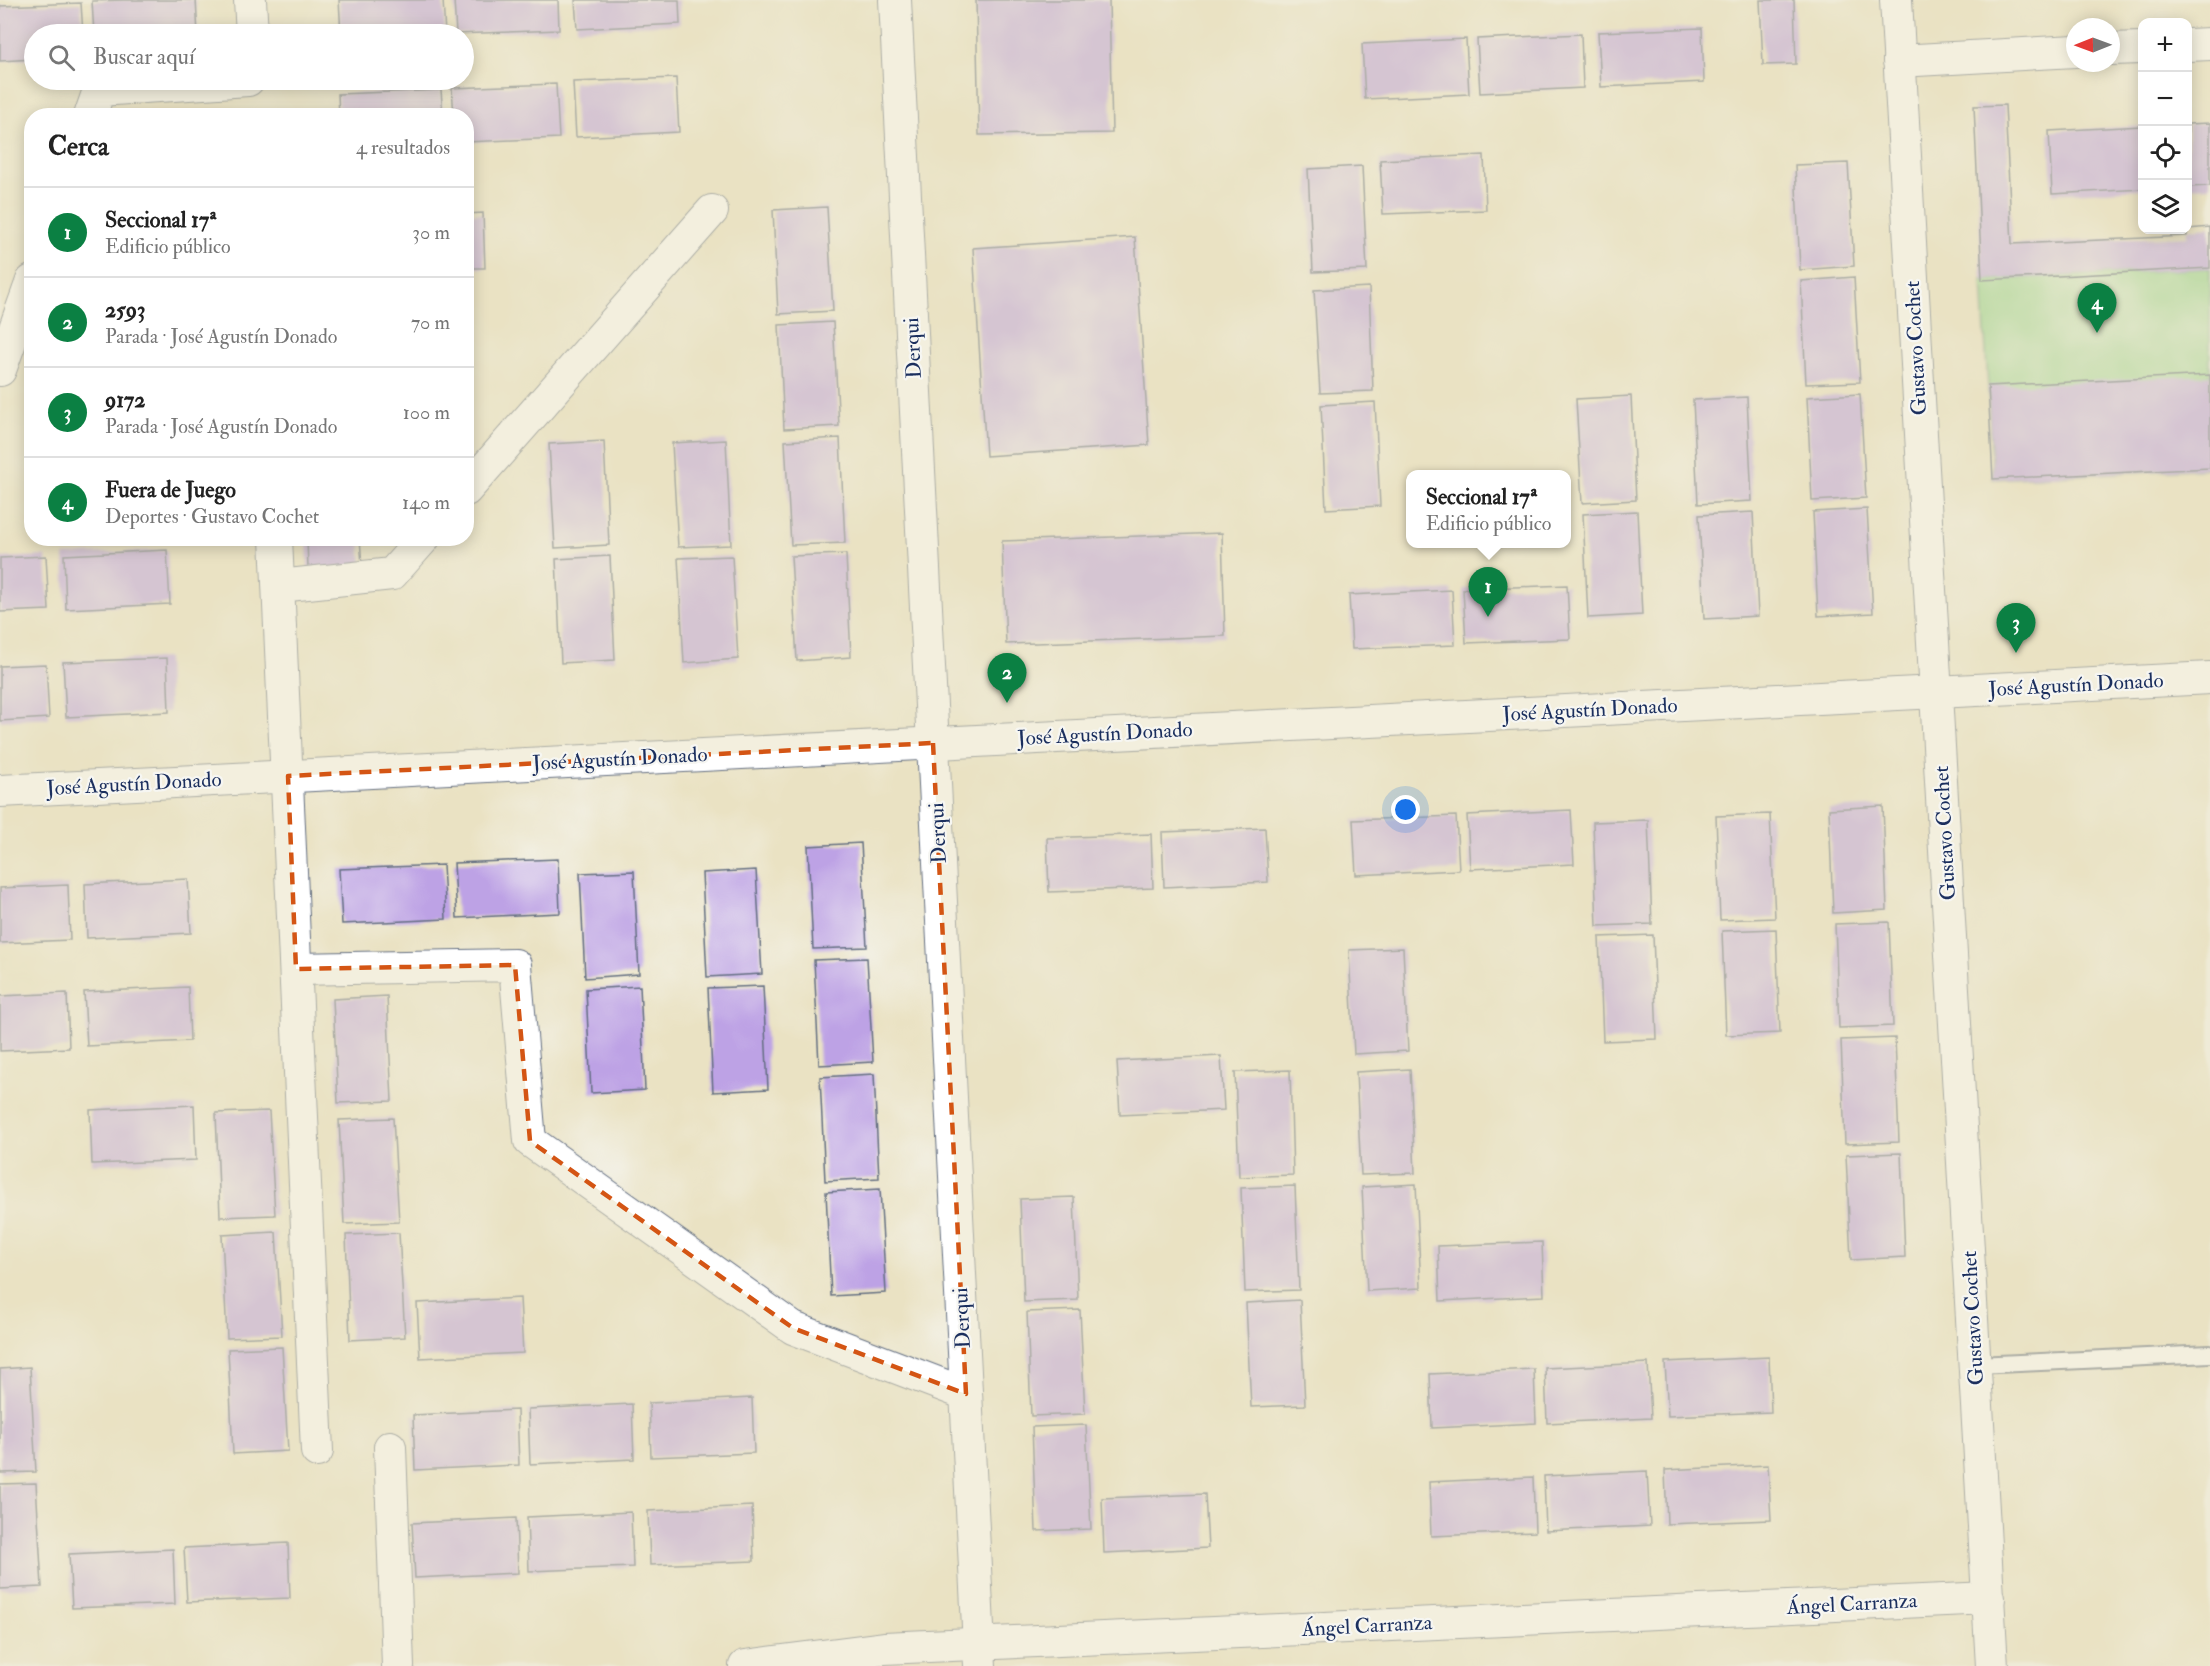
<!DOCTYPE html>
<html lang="es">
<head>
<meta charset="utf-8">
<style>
	:root { --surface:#fff; --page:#f2f2f2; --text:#222; --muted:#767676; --line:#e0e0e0; --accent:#0b8043 }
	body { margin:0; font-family:"IM FELL Double Pica",serif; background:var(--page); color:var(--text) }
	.controls { position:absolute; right:18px; top:18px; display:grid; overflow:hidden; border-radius:12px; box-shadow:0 3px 15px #0003 }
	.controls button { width:54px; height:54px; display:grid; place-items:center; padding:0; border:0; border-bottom:2px solid var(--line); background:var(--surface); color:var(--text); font:30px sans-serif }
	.compass { position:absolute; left:2066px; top:18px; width:54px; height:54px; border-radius:50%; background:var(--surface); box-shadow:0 3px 15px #0003; rotate:269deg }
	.you { position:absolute; left:1406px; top:810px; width:21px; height:21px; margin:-15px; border:4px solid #fff; border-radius:50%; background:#1a73e8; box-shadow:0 0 0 9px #1a73e833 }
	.badge { display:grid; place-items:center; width:39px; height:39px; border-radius:50%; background:var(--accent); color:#fff; font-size:20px; font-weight:700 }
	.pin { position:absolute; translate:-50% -50px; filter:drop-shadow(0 2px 3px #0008) }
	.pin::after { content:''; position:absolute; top:32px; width:21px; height:18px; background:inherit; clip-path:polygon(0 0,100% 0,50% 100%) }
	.popup { position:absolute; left:1406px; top:470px; width:165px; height:78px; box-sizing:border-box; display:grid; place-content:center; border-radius:12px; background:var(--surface); filter:drop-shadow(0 2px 4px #0005); font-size:20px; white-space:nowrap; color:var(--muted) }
	.popup b { font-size:22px; color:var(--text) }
	.popup::after { content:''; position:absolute; left:50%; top:100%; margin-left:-12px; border:12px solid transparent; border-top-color:var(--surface) }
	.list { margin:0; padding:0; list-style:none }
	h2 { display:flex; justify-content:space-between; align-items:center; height:78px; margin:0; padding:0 24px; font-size:26px }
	h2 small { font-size:20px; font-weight:400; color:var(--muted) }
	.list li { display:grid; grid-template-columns:39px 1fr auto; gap:18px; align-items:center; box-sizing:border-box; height:90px; padding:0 24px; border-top:2px solid var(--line) }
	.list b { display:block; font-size:22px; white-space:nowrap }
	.list p { margin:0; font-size:20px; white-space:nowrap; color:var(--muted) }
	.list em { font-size:20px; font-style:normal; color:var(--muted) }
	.icon { flex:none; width:33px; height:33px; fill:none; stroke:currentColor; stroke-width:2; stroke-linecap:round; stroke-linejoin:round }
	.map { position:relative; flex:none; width:2210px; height:1666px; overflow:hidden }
	.search { position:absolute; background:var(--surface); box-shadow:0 3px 15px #0003; left:24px; top:24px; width:450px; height:66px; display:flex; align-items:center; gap:15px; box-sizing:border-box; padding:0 21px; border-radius:33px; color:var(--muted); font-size:22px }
	.panel { position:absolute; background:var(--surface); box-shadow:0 3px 15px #0003; left:24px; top:108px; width:450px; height:438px; border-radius:24px }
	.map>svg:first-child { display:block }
	.green { fill:#94d68e; stroke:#588276; stroke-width:1.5 }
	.building { fill:#bda2e5 }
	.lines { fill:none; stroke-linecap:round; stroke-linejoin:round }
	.lane-casing { stroke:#636e81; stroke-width:20 }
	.street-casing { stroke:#636e81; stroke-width:34 }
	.lane { stroke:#fff; stroke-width:16 }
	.street { stroke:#fff; stroke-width:32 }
	.marked { fill:none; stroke:#d45514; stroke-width:4.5; stroke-dasharray:12 8; stroke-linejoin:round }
	.labels { text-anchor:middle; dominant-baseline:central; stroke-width:4.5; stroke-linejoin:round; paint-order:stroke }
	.street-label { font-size:21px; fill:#1b2f5e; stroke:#f6f6f2 }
</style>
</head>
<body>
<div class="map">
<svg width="2210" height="1666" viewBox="0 0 2210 1666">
	<rect width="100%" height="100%" fill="#f6f6f2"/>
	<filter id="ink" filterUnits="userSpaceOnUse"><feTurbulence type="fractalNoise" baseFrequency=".0167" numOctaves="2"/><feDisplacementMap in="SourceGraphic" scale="12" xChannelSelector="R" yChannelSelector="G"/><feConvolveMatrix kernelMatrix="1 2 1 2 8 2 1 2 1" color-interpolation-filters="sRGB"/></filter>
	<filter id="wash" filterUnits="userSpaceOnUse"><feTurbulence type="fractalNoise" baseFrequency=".008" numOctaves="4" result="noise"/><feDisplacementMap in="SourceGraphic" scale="24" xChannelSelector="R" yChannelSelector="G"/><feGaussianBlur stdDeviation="1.35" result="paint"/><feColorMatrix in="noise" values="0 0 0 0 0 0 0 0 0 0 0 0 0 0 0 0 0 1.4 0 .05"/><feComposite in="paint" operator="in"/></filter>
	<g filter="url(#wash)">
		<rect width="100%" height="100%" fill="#eae2c3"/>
		<path class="green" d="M2210,268V468L1993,479L1982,280Z"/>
		<g id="blocks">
			<g class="building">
				<path d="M123,0H196L198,34H94L92,1Z"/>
				<path d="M339,0H443L445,34H341Z"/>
				<path d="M454,0H558L559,30L456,34Z"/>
				<path d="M575,0H679L680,24L577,29Z"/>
				<path d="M976,0H1109L1112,133L979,135Z"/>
				<path d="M1760,0H1794L1796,64L1763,65Z"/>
				<path d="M81,3L83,34H34V59L0,61V6Z"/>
				<path d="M1702,28L1704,82L1601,87L1598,32Z"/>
				<path d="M1581,34L1583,88L1480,93L1477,39Z"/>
				<path d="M1466,39L1469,94L1365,99L1362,44Z"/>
				<path d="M676,78L679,132L576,137L573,82Z"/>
				<path d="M556,84L559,138L466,142V116H454L452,88Z"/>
				<path d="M441,90L443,116H339L338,94Z"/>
				<path d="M2005,105L2012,244L2187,236L2188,229L2210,227V268L1982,280L1974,106Z"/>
				<path d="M2210,123V186L2188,187V124Z"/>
				<path d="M2142,126V189L2052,194L2049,131Z"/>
				<path d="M1484,155L1486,210L1383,214L1380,160Z"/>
				<path d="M1848,163L1854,266L1800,270L1795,165Z"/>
				<path d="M1362,166L1367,270L1313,272L1308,169Z"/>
				<path d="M827,207L833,311L778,314L773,210Z"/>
				<path d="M483,213L485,268H466V214Z"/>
				<path d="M1135,237L1149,445L986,456L973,248Z"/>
				<path d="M1854,277L1860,382L1806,384L1801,281Z"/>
				<path d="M1369,287L1373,391L1320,393L1314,290Z"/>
				<path d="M833,322L839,426L784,429L779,325Z"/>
				<path d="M2210,375V468L1993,479L1988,386Z"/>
				<path d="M1860,394L1866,498L1812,501L1807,397Z"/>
				<path d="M1631,396L1636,500L1582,503L1576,399Z"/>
				<path d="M1747,397L1752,501L1698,504L1693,400Z"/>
				<path d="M1375,402L1380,506L1326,509L1321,405Z"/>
				<path d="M840,438L845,543L791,545L785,441Z"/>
				<path d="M726,440L731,545L678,547L672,443Z"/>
				<path d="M604,441L609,545L555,548L549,444Z"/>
				<path d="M1867,509L1873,613L1818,616L1813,512Z"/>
				<path d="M1637,511L1642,615L1588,618L1583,514Z"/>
				<path d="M1753,512L1758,616L1704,619L1699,515Z"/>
				<path d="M1222,533L1225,636L1006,644L1002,541Z"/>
				<path d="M307,538H360L362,566L308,569Z"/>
				<path d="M167,550L170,604L66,609L64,555Z"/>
				<path d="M846,554L851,657L797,661L791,556Z"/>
				<path d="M46,556L49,610L0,612V558Z"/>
				<path d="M610,556L615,660L561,663L556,559Z"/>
				<path d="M732,556L738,659L684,663L678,558Z"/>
				<path d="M1567,585L1570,639L1466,643L1463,589Z"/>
				<path d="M1452,590L1455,645L1352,649L1349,595Z"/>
				<path d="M167,658L169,712L66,717L63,662Z"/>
				<path d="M46,664L49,718L0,721V666Z"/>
				<path d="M1883,806L1887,910L1833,913L1829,809Z"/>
				<path d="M1571,810L1574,864L1470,869L1467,815Z"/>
				<path d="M1770,814L1775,918L1720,920L1716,816Z"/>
				<path d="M1456,816L1459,870L1356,875L1353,820Z"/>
				<path d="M1648,820L1652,924L1597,926L1593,822Z"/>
				<path d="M1265,828L1268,882L1164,887L1162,832Z"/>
				<path d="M1151,834L1153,888L1049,892L1047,838Z"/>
				<path d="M861,843L867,947L813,949L808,846Z"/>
				<path d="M558,859L560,913L457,918L454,863Z"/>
				<path d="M443,865L446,919L342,924L339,869Z"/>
				<path d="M756,870L762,974L707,977L702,873Z"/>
				<path d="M634,871L639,974L585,978L580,873Z"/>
				<path d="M188,879L191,933L87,938L85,884Z"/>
				<path d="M68,885L70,940L0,943V888Z"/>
				<path d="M1889,922L1893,1026L1839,1028L1835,924Z"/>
				<path d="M1776,929L1780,1033L1726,1035L1722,931Z"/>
				<path d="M1653,935L1657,1039L1603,1041L1599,937Z"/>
				<path d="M1403,948L1408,1051L1354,1054L1349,950Z"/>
				<path d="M867,958L873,1062L819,1065L814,960Z"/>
				<path d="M640,986L645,1090L591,1093L586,989Z"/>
				<path d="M763,986L768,1089L713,1092L708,988Z"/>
				<path d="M188,987L190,1041L87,1046L84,992Z"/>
				<path d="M67,993L69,1048L0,1051V996Z"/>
				<path d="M387,996L392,1101L338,1103L333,999Z"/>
				<path d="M1895,1038L1899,1142L1845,1144L1841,1040Z"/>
				<path d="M1221,1056L1224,1110L1120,1115L1117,1061Z"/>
				<path d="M1410,1069L1415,1173L1361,1175L1356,1072Z"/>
				<path d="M1290,1070L1293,1175L1239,1177L1235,1072Z"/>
				<path d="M874,1074L879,1178L825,1181L820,1077Z"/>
				<path d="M194,1105L196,1160L92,1164L90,1110Z"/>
				<path d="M269,1111L275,1215L220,1217L216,1113Z"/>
				<path d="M393,1118L399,1222L344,1224L339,1120Z"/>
				<path d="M1901,1153L1905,1257L1851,1260L1846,1155Z"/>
				<path d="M1416,1184L1421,1288L1367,1291L1362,1187Z"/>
				<path d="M1295,1186L1299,1290L1245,1292L1241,1188Z"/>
				<path d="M880,1189L886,1293L831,1296L826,1192Z"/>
				<path d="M1074,1197L1078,1300L1024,1302L1020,1199Z"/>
				<path d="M276,1232L282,1336L227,1338L222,1235Z"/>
				<path d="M399,1233L405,1337L350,1340L346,1235Z"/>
				<path d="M1542,1242L1544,1296L1440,1301L1438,1246Z"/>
				<path d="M520,1298L523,1353L420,1358L417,1303Z"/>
				<path d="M1300,1300L1305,1405L1251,1407L1246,1303Z"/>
				<path d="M1080,1310L1085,1414L1031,1416L1027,1312Z"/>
				<path d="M282,1347L288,1451L233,1454L228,1349Z"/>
				<path d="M1769,1357L1771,1412L1668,1416L1665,1362Z"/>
				<path d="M1648,1363L1651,1418L1547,1423L1545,1368Z"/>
				<path d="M30,1367L36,1472L0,1473V1369Z"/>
				<path d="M1534,1369L1536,1423L1432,1428L1430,1374Z"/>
				<path d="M752,1398L754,1453L651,1457L649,1403Z"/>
				<path d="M632,1404L634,1459L530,1464L528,1409Z"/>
				<path d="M517,1410L519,1465L415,1470L413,1415Z"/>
				<path d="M1086,1425L1091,1529L1036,1531L1032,1427Z"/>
				<path d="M1768,1465L1771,1520L1667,1524L1665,1470Z"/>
				<path d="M1647,1471L1650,1526L1546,1531L1544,1476Z"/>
				<path d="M1533,1477L1535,1532L1431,1536L1429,1482Z"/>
				<path d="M36,1483L42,1587L0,1589V1484Z"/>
				<path d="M1205,1494L1208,1548L1104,1553L1102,1498Z"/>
				<path d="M752,1506L754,1561L650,1565L648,1511Z"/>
				<path d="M631,1512L633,1567L529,1571L527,1517Z"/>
				<path d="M516,1518L518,1573L415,1578L412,1523Z"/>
				<path d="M288,1543L290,1598L187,1602L184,1548Z"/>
				<path d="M173,1549L175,1604L72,1608L69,1554Z"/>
			</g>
		</g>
	</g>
	<g filter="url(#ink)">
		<use href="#blocks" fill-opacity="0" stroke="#636e81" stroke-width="1.5"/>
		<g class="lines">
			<defs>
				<path id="lane" d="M1976,1365L2210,1354"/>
				<g id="street">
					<path d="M250,0L252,34"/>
					<path d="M895,0L980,1666"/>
					<path d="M1896,0L1992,1666"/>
					<path d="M2188,45L2210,44"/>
					<path d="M2111,49L2142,48"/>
					<path d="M1899,61L2075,51"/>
					<path d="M90,116L99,90L248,80"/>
					<path d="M0,370L32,281"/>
					<path d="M466,490L712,211"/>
					<path d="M276,538L317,1451"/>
					<path d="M279,586L392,574L424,538"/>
					<path d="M0,791L2210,678"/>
					<path d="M296,969L515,965L530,1141L793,1328L966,1394"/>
					<path d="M390,1447L398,1666"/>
					<path d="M745,1666L884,1648L1989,1598"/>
				</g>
			</defs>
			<use href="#lane" class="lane-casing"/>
			<use href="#street" class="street-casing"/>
			<use href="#lane" class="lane"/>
			<use href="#street" class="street"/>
		</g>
	</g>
	<path d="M0 0H2210V1666H0ZM933,743L966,1394L793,1328L530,1141L515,965L296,969L288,776Z" fill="#eae2c3" fill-opacity=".55" fill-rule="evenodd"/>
	<path class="marked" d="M933,743L966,1394L793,1328L530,1141L515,965L296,969L288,776Z"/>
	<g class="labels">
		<g class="street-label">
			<text transform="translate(913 348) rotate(-93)">Derqui</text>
			<text transform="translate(1916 348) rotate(-93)">Gustavo Cochet</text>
			<text transform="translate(2076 685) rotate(-3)">José Agustín Donado</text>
			<text transform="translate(1590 710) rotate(-3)">José Agustín Donado</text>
			<text transform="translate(1105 734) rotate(-3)">José Agustín Donado</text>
			<text transform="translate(620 759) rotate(-3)">José Agustín Donado</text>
			<text transform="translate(134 784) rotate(-3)">José Agustín Donado</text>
			<text transform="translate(938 833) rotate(-93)">Derqui</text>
			<text transform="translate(1945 833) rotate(-93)">Gustavo Cochet</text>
			<text transform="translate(962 1318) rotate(-93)">Derqui</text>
			<text transform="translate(1973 1318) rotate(-93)">Gustavo Cochet</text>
			<text transform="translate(1852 1604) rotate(-3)">Ángel Carranza</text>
			<text transform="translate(1367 1626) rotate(-3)">Ángel Carranza</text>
		</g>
	</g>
</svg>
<div class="controls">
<button>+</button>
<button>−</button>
<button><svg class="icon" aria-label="locate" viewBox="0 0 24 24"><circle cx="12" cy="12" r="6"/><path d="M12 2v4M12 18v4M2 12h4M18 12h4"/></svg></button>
<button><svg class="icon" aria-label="layers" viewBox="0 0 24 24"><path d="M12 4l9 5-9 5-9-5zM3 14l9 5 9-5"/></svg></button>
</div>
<svg class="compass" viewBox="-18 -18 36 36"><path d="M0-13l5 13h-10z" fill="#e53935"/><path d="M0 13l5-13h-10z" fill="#767676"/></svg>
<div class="you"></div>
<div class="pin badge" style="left:1488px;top:617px">1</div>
<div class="popup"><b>Seccional 17ª</b>Edificio público</div>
<div class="pin badge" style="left:1007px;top:703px">2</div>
<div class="pin badge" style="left:2016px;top:653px">3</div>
<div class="pin badge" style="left:2097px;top:333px">4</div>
<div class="search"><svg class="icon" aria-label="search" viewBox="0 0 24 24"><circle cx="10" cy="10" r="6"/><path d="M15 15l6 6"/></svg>Buscar aquí</div>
<section class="panel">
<h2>Cerca<small>4 resultados</small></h2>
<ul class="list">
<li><span class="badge">1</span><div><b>Seccional 17ª</b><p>Edificio público</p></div><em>30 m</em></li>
<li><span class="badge">2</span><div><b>2593</b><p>Parada · José Agustín Donado</p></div><em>70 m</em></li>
<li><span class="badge">3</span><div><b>9172</b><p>Parada · José Agustín Donado</p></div><em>100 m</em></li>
<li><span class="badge">4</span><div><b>Fuera de Juego</b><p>Deportes · Gustavo Cochet</p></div><em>140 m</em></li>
</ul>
</section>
</div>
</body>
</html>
